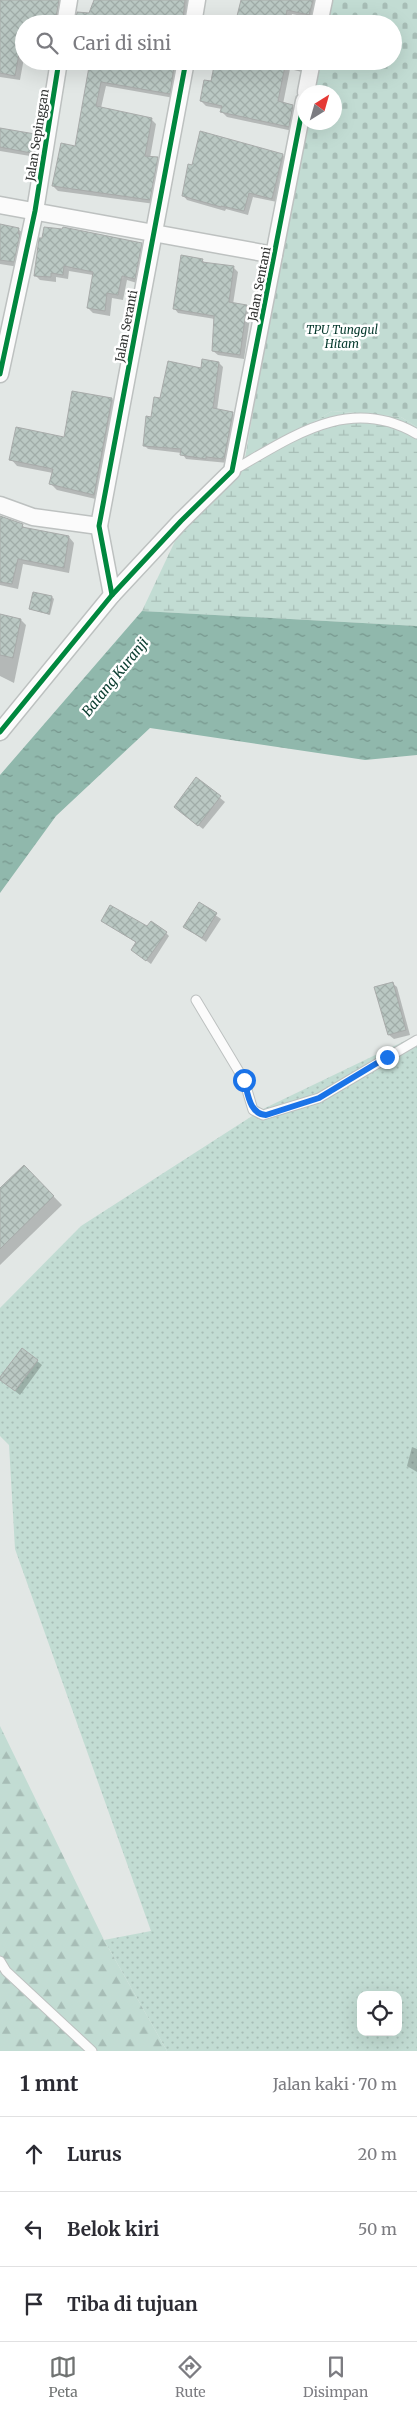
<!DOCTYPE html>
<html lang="id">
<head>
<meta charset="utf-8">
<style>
	:root { --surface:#fff; --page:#f7f7f7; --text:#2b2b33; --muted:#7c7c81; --line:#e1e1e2; --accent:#707372 }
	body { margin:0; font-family:Merriweather,serif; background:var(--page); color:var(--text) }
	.controls { position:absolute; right:15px; bottom:15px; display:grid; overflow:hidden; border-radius:10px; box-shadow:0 5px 20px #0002 }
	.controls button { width:45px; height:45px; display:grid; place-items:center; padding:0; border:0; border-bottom:1px solid var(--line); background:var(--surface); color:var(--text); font:25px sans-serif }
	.compass { position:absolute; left:297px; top:85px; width:45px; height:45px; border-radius:50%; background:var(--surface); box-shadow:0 5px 20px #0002; rotate:37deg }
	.stop { position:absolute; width:15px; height:15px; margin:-11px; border:4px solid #1a73e8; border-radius:50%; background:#fff }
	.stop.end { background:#1a73e8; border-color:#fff; box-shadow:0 1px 5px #0008 }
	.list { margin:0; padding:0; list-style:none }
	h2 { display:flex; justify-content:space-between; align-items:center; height:65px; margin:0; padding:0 20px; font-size:21px }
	h2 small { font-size:16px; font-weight:400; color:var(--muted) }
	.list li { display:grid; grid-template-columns:32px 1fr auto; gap:15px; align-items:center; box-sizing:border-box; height:75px; padding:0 20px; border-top:1px solid var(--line) }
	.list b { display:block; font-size:19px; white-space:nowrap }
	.list em { font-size:16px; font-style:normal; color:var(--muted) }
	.icon { flex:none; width:28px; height:28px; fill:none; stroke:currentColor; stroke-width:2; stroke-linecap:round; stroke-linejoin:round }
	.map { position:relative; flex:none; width:417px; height:2051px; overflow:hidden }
	.search { position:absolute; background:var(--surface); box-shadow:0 5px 20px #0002; left:15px; right:15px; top:15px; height:55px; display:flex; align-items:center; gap:12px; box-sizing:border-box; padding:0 18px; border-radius:28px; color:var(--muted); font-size:19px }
	.sheet { height:290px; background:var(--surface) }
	nav { display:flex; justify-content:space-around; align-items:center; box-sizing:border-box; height:70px; border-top:1px solid var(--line); background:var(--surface); font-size:14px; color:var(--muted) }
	nav a { display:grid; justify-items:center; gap:2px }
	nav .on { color:var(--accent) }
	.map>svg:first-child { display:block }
	.grass { fill:url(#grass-dots); fill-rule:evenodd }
	.forest { fill:url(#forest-firs) }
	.wetland { fill:url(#wetland-marsh) }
	.cemetery { fill:url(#cemetery-stones) }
	.water { fill:url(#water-ripples) }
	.shadow { fill:#0003 }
	.building { fill:url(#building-cross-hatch); stroke:#a8abaa }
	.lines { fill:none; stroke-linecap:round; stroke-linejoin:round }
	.lane-casing { stroke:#bdc1c0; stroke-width:11 }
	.street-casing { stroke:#bdc1c0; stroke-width:19 }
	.lane { stroke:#fbfbfb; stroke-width:9 }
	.street { stroke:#fbfbfb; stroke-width:16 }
	.cycleway-casing { stroke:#fff; stroke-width:8 }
	.cycleway { stroke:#00873e; stroke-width:5 }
	.route { stroke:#1a73e8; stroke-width:6 }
	.labels { text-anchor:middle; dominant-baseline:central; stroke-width:5; stroke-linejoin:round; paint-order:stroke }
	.street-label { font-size:12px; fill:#333534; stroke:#fff }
	.park-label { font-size:12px; font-style:italic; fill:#073a2e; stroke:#fff }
	.water-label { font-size:14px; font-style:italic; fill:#093c2f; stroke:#fff }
</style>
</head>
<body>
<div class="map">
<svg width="417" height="2051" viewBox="0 0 417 2051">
	<defs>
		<pattern id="grass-dots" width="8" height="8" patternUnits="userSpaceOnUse" patternTransform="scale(1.25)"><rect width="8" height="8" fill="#c2dcd3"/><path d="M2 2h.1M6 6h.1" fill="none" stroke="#a7bdb6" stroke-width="1.8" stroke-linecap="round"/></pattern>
		<pattern id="forest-firs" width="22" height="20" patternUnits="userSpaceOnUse" patternTransform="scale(1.25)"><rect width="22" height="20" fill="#c2dcd3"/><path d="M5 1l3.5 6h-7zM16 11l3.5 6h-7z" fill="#a7bdb6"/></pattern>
		<pattern id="wetland-marsh" width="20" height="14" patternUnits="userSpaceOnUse" patternTransform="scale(1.25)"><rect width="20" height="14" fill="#c2dcd3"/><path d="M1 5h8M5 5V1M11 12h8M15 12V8" fill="none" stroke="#a7bdb6"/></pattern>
		<pattern id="cemetery-stones" width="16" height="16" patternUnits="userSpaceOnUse" patternTransform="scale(1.25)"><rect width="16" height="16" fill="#c2dcd3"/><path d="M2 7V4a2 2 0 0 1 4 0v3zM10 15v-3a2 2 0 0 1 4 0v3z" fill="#a7bdb6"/></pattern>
		<pattern id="water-ripples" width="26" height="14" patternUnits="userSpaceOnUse" patternTransform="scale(1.25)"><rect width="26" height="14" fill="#90b8ac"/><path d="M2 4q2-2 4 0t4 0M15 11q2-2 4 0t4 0" fill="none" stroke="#76968d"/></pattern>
		<pattern id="building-cross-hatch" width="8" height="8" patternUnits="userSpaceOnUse" patternTransform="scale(1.25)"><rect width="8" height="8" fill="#bac8c3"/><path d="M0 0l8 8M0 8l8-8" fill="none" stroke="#a0aca8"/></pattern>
	</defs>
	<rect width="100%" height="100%" fill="#e2e7e5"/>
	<path class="grass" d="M417,1035V2051H167L104,1940L151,1931L15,1549L9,1445L0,1436V1308L81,1226L263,1109ZM361,1995H398V2032H361Z"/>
	<path class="forest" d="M0,1726L104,1940L167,2051H0Z"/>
	<path class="wetland" d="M332,411L401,417L417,427V626L142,611L175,541L244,464Z"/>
	<path class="cemetery" d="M324,0H417V427L401,417L332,411L244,464L304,115V122H334V92H308L314,61H393V24H320Z"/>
	<path class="water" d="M142,611L417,626V755L365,760L150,728L56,816L0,893V775Z"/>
	<g class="shadow">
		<path d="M0,0H64L61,24H24V58L20,80L0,77Z"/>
		<path d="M95,0H190L187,22L184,21L183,24H76L90,15Z"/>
		<path d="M243,0H318L314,19L292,14L290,24H237Z"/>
		<path d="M77,61H132L131,66L173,68L178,72L174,98L106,86L101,108L151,119L156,124L150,158L157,159L162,164L155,204L58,191L53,186L76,148L90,67L82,66Z"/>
		<path d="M248,61H304L302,72L290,69L283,104L292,106L297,111L293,131L227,117L222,112V109L206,106L201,101L212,82Z"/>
		<path d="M0,129L34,135L39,140L36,157L0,151Z"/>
		<path d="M201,133L283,155L287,160L277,202L253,197L248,215L226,209L225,211L187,200L183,195L193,167Z"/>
		<path d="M0,225L18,229L24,234L19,267L0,264Z"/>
		<path d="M41,239L141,244L146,249L140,284L127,280L123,300L112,298L110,316L93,313L88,308L93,275L69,271L68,279L56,277V282L40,280L35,275Z"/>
		<path d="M202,260L206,264L233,267L238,272L233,304L247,307L251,311L244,359L218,355L213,351L215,319L178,313L174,308Z"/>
		<path d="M219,363L223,367L217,410L232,413L236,417L228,463L186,459L182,453L148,449L144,445L152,418L161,399Z"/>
		<path d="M112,399L118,405L100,500L57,490L51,484L53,473L17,466L11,459L65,439Z"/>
		<path d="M0,518L22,525L26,529L69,537L74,543L69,573L23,564L18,589L0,585Z"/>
		<path d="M52,597L54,599L50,615L30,609Z"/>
		<path d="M0,616L21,620L26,625L14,683L0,676Z"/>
		<path d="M197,779L225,802L203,829L180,811Z"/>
		<path d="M199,904L221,919L206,942L185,927Z"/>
		<path d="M102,921L148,928L166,933L169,936L151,964L132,950L137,943Z"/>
		<path d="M392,983L397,987L410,1035L394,1039L389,1035L376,988Z"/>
		<path d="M24,1166L62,1205L0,1265V1190Z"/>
		<path d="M22,1349L42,1365L20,1395L5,1383Z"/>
		<path d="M412,1447L417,1449V1472L407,1466Z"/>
	</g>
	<g class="building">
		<path d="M0,0H59L55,24H24V43H21L15,76L0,73Z"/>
		<path d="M94,0H185L183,18L179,17L178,24H75L77,12L89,13Z"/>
		<path d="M241,0H313L309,15L287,10L285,24H235Z"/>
		<path d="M90,61H127L126,65L174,66L170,94L101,82L96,106L152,118L145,156L158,157L150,200L52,186L61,143L75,146Z"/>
		<path d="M215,61H286L278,101L293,105L289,127L220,112L222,106L200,101L204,80L211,81Z"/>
		<path d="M0,128L35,134L31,153L0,147Z"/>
		<path d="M200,131L283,154L272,199L249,193L244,211L221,206V207L182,196L188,164L192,165Z"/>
		<path d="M0,224L19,228L18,234H20L14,262L0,260Z"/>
		<path d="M44,227L62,229L63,227L142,243L135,279L122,276L118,295L107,293L105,311L87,308L93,272L64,266L63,275L51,273V277L34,276L39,238H42Z"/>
		<path d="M181,255L203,259L202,262L234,266L229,302L247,305L240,355L212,351L214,316L173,309Z"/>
		<path d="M202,359L219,362L213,408L233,412L224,459L206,457V459L180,455L181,449L143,446L146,416L151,417L154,397L160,398L168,361L201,368Z"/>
		<path d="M72,391L112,398L94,495L49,484L53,469L9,460L16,427L64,437Z"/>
		<path d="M0,516L23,524L22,527L69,536L64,568L18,559L12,584L0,582Z"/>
		<path d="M33,592L52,596L49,614L29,609Z"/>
		<path d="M0,614L21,619L13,658L0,655Z"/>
		<path d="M196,777L221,796L198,826L174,807Z"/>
		<path d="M199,902L217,913L202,938L183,927Z"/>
		<path d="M110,905L147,926L151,921L167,932L146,961L131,950L136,942L101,921Z"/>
		<path d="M393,982L406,1030L388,1035L374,987Z"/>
		<path d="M24,1165L54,1196L0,1249V1188Z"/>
		<path d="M22,1348L38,1360L15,1391L0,1380V1377Z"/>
	</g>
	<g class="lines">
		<defs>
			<g id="lane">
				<path d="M232,471C292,437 349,394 417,434"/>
				<path d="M196,1000L244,1080L253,1110L263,1115L319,1098L417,1040"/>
				<path d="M0,1961L6,1971L92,2051"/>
			</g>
			<g id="street">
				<path d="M65,24L69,0"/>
				<path d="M193,24L197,0"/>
				<path d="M319,24L324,0"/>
				<path d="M306,92L312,61"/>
				<path d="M0,205L274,255"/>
				<path d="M0,374L35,211L59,61"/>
				<path d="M0,505L33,517L99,526"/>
				<path d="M112,595L99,526L186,61"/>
				<path d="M0,732L112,595L181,521L232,471L304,101"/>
			</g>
		</defs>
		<use href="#lane" class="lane-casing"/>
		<use href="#street" class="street-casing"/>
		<use href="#lane" class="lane"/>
		<use href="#street" class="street"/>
		<defs>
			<g id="cycleway">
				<path d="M0,374L35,211L59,61"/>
				<path d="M112,595L99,526L186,61"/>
				<path d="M0,732L112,595L181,521L232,471L304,101"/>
			</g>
		</defs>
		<use href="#cycleway" class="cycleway-casing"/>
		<use href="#cycleway" class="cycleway"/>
	</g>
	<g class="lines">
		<path class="route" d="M244,1080C248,1093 249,1114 266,1115L319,1098L387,1057"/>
	</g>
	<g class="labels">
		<g class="street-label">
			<text transform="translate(37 135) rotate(-81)">Jalan Sepinggan</text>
			<text transform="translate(259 284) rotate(-79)">Jalan Sentani</text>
			<text transform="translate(126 326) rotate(-79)">Jalan Seranti</text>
		</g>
		<g class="park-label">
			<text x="342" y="329">TPU Tunggul<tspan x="342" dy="14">Hitam</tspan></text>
		</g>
		<g class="water-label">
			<text transform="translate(115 677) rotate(-51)">Batang Kuranji</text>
		</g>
	</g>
</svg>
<div class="controls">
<button><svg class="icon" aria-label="locate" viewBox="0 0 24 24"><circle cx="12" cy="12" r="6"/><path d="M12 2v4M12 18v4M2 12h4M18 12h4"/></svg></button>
</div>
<svg class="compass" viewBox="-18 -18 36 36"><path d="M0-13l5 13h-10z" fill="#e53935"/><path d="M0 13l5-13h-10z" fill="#7c7c81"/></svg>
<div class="stop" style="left:244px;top:1080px"></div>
<div class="stop end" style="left:387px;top:1057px"></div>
<div class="search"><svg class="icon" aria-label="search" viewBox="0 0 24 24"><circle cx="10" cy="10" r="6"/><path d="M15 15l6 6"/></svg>Cari di sini</div>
</div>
<section class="sheet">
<h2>1 mnt<small>Jalan kaki · 70 m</small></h2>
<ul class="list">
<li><svg class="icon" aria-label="ahead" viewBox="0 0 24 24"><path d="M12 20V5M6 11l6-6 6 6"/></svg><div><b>Lurus</b></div><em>20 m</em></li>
<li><svg class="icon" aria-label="left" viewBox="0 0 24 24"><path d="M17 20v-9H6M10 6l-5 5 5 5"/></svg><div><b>Belok kiri</b></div><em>50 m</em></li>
<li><svg class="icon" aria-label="arrive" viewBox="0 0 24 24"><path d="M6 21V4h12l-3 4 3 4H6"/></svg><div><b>Tiba di tujuan</b></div></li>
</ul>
</section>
<nav>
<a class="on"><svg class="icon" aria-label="map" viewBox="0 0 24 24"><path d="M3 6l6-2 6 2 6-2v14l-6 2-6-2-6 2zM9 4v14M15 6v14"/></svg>Peta</a>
<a><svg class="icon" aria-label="directions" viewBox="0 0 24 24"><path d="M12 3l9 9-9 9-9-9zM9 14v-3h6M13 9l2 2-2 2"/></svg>Rute</a>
<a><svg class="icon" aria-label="saved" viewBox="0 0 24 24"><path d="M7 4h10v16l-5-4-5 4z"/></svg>Disimpan</a>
</nav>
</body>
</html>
